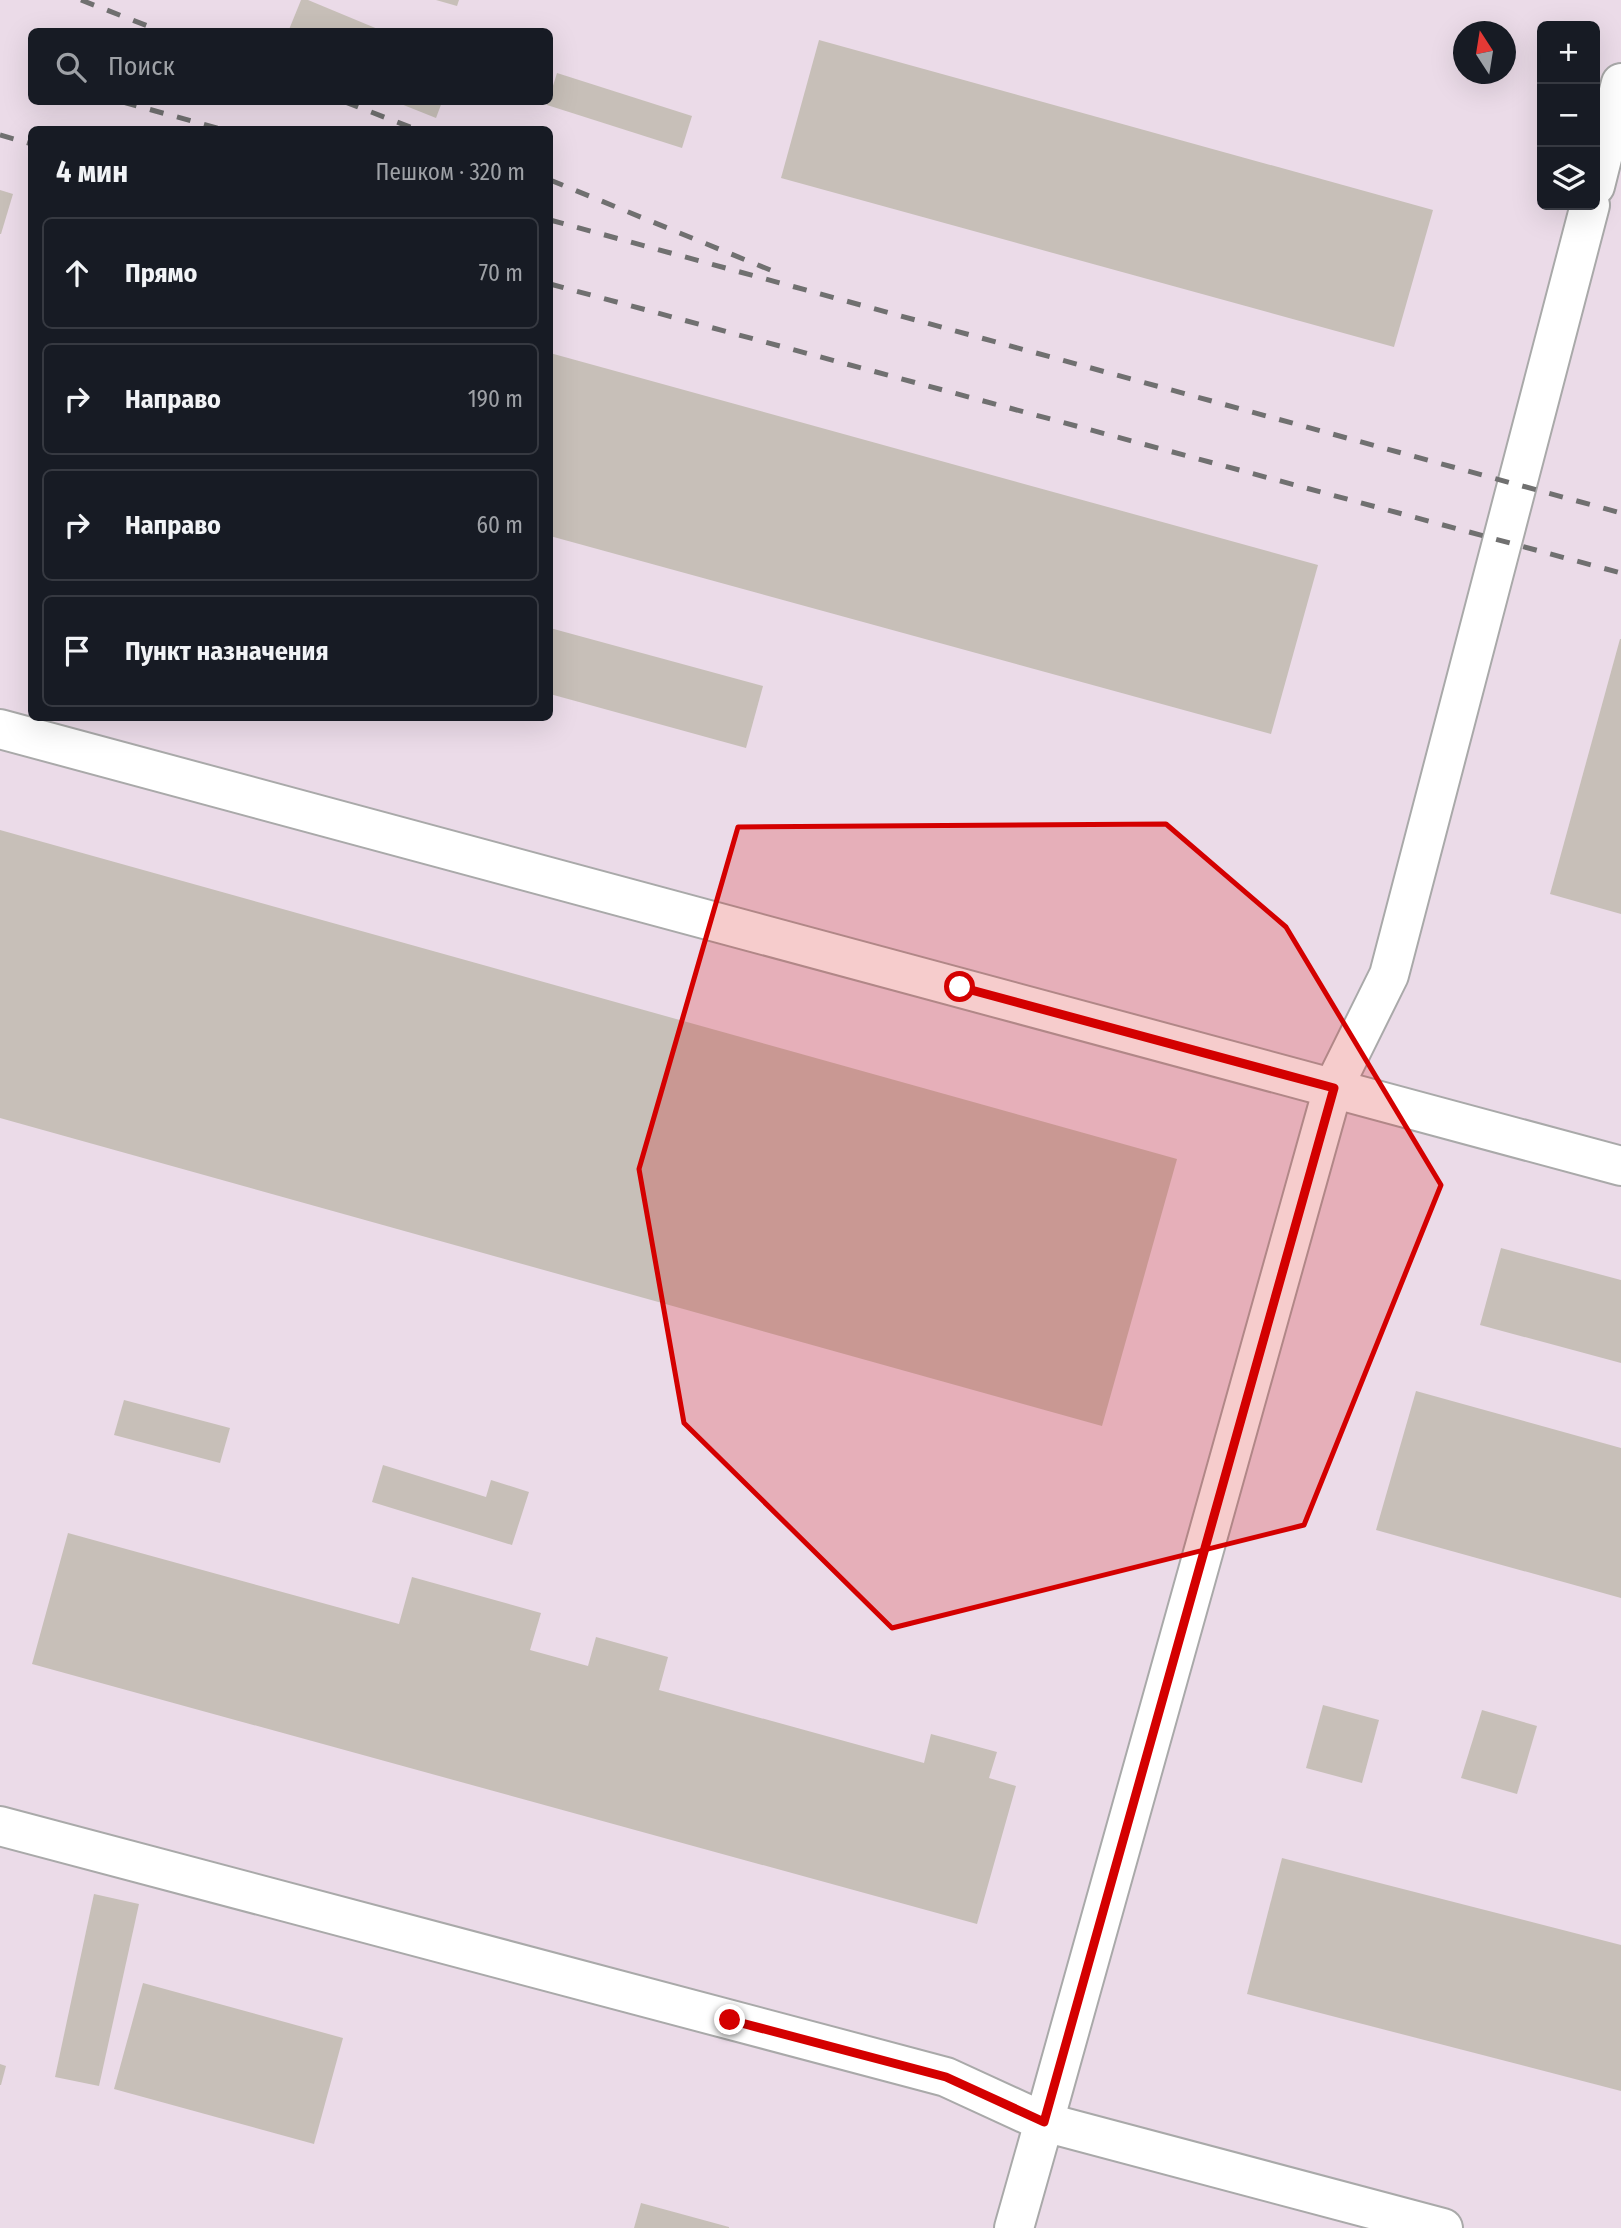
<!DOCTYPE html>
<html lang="ru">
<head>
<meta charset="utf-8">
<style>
	:root { --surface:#171b24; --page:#242831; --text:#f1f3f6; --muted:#9ea1a6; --line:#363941 }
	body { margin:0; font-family:"Fira Sans Condensed",sans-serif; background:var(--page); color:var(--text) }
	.controls { position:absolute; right:21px; top:21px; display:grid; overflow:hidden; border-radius:10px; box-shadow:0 7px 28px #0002 }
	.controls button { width:63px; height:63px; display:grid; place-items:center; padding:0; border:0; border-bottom:2px solid var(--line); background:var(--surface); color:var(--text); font:35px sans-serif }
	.compass { position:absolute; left:1453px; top:21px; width:63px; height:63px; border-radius:50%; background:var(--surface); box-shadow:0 7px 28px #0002; rotate:348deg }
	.stop { position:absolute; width:21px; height:21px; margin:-16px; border:5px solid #d40000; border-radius:50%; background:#fff }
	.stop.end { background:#d40000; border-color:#fff; box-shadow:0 2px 7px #0008 }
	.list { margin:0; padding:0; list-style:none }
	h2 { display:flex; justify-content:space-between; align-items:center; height:91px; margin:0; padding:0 28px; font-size:30px }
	h2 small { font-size:23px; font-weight:400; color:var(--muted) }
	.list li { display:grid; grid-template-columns:46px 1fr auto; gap:21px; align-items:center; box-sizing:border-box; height:112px; margin:0 14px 14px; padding:0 14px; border:2px solid var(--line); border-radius:10px }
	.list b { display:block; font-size:26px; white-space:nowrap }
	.list em { font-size:23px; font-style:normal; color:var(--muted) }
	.icon { flex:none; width:38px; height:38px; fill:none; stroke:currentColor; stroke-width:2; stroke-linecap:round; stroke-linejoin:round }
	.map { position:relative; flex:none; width:1621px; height:2228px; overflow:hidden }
	.search { position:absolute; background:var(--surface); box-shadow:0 7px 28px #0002; left:28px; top:28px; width:525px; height:77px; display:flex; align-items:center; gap:18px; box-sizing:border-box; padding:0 24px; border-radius:10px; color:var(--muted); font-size:26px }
	.panel { position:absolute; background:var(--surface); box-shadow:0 7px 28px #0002; left:28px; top:126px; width:525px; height:595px; border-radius:10px }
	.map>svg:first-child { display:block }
	.industrial { fill:#ebdbe8; fill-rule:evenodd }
	.building { fill:#c7bfb8 }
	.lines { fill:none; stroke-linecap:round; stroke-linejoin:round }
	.minor-casing { stroke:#a9a9a9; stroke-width:42 }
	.minor { stroke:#fff; stroke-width:38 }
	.rail { stroke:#707070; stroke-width:5; stroke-dasharray:14 14; stroke-linecap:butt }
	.route { stroke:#d40000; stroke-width:9 }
	.marked { fill:#d40000; fill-opacity:0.2; stroke:#d40000; stroke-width:5; stroke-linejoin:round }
</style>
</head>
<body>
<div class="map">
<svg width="1621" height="2228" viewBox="0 0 1621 2228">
	<rect width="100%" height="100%" fill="#f2efe9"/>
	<path class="industrial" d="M0,0H1621V2228H0ZM1542,26H1595V205H1542ZM32,32H550V102H32ZM1464,32H1506V74H1464ZM32,130H550V718H32Z"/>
	<g class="building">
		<path d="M301,0H308L385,32H288Z"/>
		<path d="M436,0H459L457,6Z"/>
		<path d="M819,40L1433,210L1394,347L781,178Z"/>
		<path d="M557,73L692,116L682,148L547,105Z"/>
		<path d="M396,102H442L436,118Z"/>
		<path d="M0,190L13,194L1,234H0Z"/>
		<path d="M550,353L1318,565L1271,734L550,536Z"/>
		<path d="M550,628L763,686L746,748L550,694Z"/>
		<path d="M1620,639H1621V914L1550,894Z"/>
		<path d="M0,830L1177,1159L1102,1426L0,1118Z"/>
		<path d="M1501,1248L1621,1280V1363L1480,1325Z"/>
		<path d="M1416,1391L1621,1448V1598L1376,1530Z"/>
		<path d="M124,1400L230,1428L220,1463L114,1435Z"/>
		<path d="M383,1465L486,1497L491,1480L529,1492L512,1545L372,1502Z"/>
		<path d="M68,1533L399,1624L412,1577L541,1613L530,1650L588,1666L596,1637L668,1657L659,1690L924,1763L931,1734L997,1752L989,1778L1016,1786L977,1924L32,1664Z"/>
		<path d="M1323,1705L1379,1720L1362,1783L1306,1768Z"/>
		<path d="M1482,1710L1537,1726L1517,1794L1461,1778Z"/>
		<path d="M1282,1858L1621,1945V2091L1247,1994Z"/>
		<path d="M94,1894L139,1904L99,2086L55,2077Z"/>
		<path d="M143,1983L343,2038L314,2144L114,2089Z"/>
		<path d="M0,2064L6,2066L1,2085H0Z"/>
		<path d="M641,2203L729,2227V2228H634Z"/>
	</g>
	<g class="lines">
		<defs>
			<g id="minor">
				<path d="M1595,186L1621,83"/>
				<path d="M0,729L1621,1166"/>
				<path d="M0,1826L946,2077L1044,2122L1333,1088L1389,975L1590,205"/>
				<path d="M1014,2228L1044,2122L1443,2228"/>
			</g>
		</defs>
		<use href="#minor" class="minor-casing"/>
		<use href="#minor" class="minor"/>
		<g class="rail">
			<path d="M81,0L163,32"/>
			<path d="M123,102L224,130"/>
			<path d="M345,102L418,130"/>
			<path d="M0,135L32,144"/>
			<path d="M550,180L780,274"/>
			<path d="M550,220L1621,513"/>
			<path d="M550,284L1621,573"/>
		</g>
	</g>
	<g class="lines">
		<path class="route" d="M730,2020L946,2077L1044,2122L1334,1088L960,987"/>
	</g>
	<path class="marked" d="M1166,824L1286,927L1441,1185L1304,1525L892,1628L684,1423L639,1169L738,827Z"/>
</svg>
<div class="controls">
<button>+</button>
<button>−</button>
<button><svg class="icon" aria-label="layers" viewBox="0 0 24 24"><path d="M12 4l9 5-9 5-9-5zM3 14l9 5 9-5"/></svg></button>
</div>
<svg class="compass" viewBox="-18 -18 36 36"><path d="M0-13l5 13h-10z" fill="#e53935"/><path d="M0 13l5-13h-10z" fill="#9ea1a6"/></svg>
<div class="stop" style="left:960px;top:987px"></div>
<div class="stop end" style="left:730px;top:2020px"></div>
<div class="search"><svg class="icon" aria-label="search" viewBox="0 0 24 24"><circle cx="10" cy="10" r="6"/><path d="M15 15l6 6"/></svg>Поиск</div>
<section class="panel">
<h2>4 мин<small>Пешком · 320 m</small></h2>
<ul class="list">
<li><svg class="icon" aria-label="ahead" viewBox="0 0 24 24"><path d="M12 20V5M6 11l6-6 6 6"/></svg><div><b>Прямо</b></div><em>70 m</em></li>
<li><svg class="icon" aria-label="right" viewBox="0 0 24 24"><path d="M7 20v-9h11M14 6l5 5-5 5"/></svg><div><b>Направо</b></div><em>190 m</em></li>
<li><svg class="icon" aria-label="right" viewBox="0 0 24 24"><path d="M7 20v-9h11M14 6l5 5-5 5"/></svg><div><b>Направо</b></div><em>60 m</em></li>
<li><svg class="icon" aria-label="arrive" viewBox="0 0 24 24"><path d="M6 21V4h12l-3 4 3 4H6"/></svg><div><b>Пункт назначения</b></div></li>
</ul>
</section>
</div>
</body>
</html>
